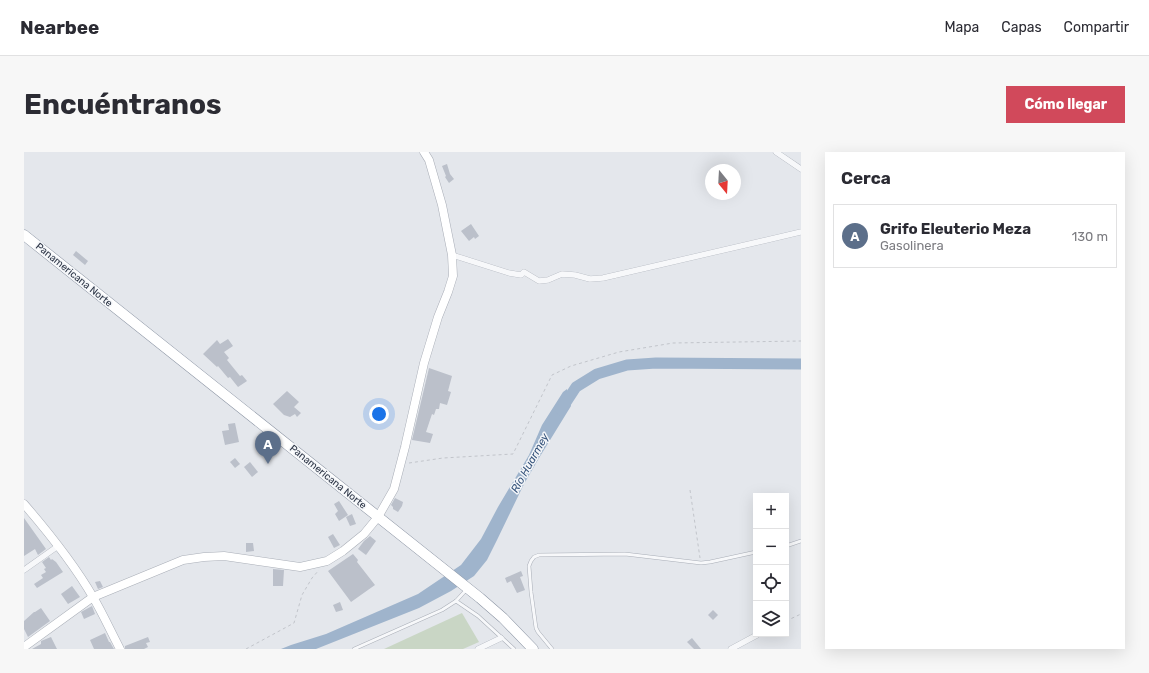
<!DOCTYPE html>
<html lang="es">
<head>
<meta charset="utf-8">
<style>
	:root { --surface:#fff; --page:#f7f7f7; --text:#2b2b33; --muted:#7c7c81; --line:#e1e1e2; --accent:#d1495b }
	body { margin:0; font-family:Rubik,sans-serif; background:var(--page); color:var(--text) }
	.controls { position:absolute; right:12px; bottom:12px; display:grid; overflow:hidden; border-radius:0px; box-shadow:0 4px 16px #0002 }
	.controls button { width:36px; height:36px; display:grid; place-items:center; padding:0; border:0; border-bottom:1px solid var(--line); background:var(--surface); color:var(--text); font:20px sans-serif }
	.compass { position:absolute; left:681px; top:12px; width:36px; height:36px; border-radius:50%; background:var(--surface); box-shadow:0 4px 16px #0002; rotate:162deg }
	.you { position:absolute; left:355px; top:262px; width:14px; height:14px; margin:-10px; border:3px solid #fff; border-radius:50%; background:#1a73e8; box-shadow:0 0 0 6px #1a73e833 }
	.badge { display:grid; place-items:center; width:26px; height:26px; border-radius:50%; background:var(--accent); color:#fff; font-size:13px; font-weight:700 }
	.pin { position:absolute; translate:-50% -33px; filter:drop-shadow(0 1px 2px #0008) }
	.pin::after { content:''; position:absolute; top:21px; width:14px; height:12px; background:inherit; clip-path:polygon(0 0,100% 0,50% 100%) }
	.list { margin:0; padding:0; list-style:none }
	h2 { display:flex; justify-content:space-between; align-items:center; height:52px; margin:0; padding:0 16px; font-size:17px }
	h2 small { font-size:13px; font-weight:400; color:var(--muted) }
	.list li { display:grid; grid-template-columns:26px 1fr auto; gap:12px; align-items:center; box-sizing:border-box; height:64px; margin:0 8px 8px; padding:0 8px; border:1px solid var(--line); border-radius:0px }
	.list b { display:block; font-size:15px; white-space:nowrap }
	.list p { margin:0; font-size:13px; white-space:nowrap; color:var(--muted) }
	.list em { font-size:13px; font-style:normal; color:var(--muted) }
	.icon { flex:none; width:22px; height:22px; fill:none; stroke:currentColor; stroke-width:2; stroke-linecap:round; stroke-linejoin:round }
	.map { position:relative; flex:none; width:777px; height:497px; overflow:hidden; border-radius:0px }
	header { display:flex; align-items:center; gap:24px; box-sizing:border-box; height:56px; padding:0 20px; background:var(--surface); border-bottom:1px solid var(--line) }
	header strong { font-size:19px }
	nav { display:flex; gap:22px; margin-inline-start:auto; font-size:14px }
	.intro { display:flex; align-items:center; justify-content:space-between; box-sizing:border-box; height:96px; padding:0 24px }
	h1 { margin:0; font-size:28px }
	.button { padding:10px 18px; border-radius:0px; background:var(--accent); color:#fff; font-size:14px; font-weight:700 }
	main { display:flex; gap:24px; padding:0 24px }
	aside { flex:1; background:var(--surface); border-radius:0px; box-shadow:0 4px 16px #0002 }
	.map>svg:first-child { display:block }
	.green { fill:#c9d6c5 }
	.water { fill:#9fb4cc }
	.lines { fill:none; stroke-linecap:round; stroke-linejoin:round }
	.river { stroke:#9fb4cc; stroke-width:11 }
	.building { fill:#bbc0ca }
	.lane-casing { stroke:#a9aeb7; stroke-width:4 }
	.street-casing { stroke:#a9aeb7; stroke-width:6 }
	.secondary-casing { stroke:#a9aeb7; stroke-width:9 }
	.highway-casing { stroke:#8b94a3; stroke-width:11 }
	.path { stroke:#c2c5cb; stroke-width:1; stroke-dasharray:3 3; stroke-linecap:butt }
	.lane { stroke:#f7f8fa; stroke-width:3 }
	.street { stroke:#f7f8fa; stroke-width:5.5 }
	.secondary { stroke:#fff; stroke-width:8 }
	.highway { stroke:#fff; stroke-width:10 }
	.labels { text-anchor:middle; dominant-baseline:central; stroke-width:3; stroke-linejoin:round; paint-order:stroke }
	.street-label { font-size:10px; fill:#2b3445; stroke:#f4f6f9 }
	.water-label { font-size:11px; font-style:italic; fill:#34527a; stroke:#f4f6f9 }
</style>
</head>
<body>
<header>
<strong>Nearbee</strong>
<nav><a>Mapa</a><a>Capas</a><a>Compartir</a></nav>
</header>
<div class="intro"><h1>Encuéntranos</h1><a class="button">Cómo llegar</a></div>
<main>
<div class="map">
<svg width="777" height="497" viewBox="0 0 777 497">
	<rect width="100%" height="100%" fill="#e4e7ec"/>
	<path class="green" d="M438,461L455,490L439,497H360Z"/>
	<path class="water" d="M543,237L547,254L515,306L500,332L473,388L463,408L450,424L427,439L395,456L292,497H257L267,493L302,482L394,442L437,413L457,387L474,355L505,303L518,273L539,240Z"/>
	<g class="lines">
		<path class="river" d="M537,258L552,235L573,222L603,213L632,211L777,212"/>
	</g>
	<g class="building">
		<path d="M423,12L426,22L430,27L425,31L421,25L422,24L418,14Z"/>
		<path d="M447,72L455,84L451,87L450,85L445,89L437,79Z"/>
		<path d="M52,99L64,109L61,113L49,103Z"/>
		<path d="M204,187L209,194L200,200L205,206L203,208L216,224L218,223L223,229L214,235L206,225L204,226L194,214L193,215L179,202L193,188L196,192Z"/>
		<path d="M405,216L428,224L424,239L427,240L423,253L416,251L415,257H412L410,263L408,262L402,280L409,282L406,291L388,288Z"/>
		<path d="M263,239L275,250L270,255L277,261L273,265L271,262L266,265L260,263L249,252Z"/>
		<path d="M211,271L215,290L201,293L198,279L205,278L204,272Z"/>
		<path d="M211,306L216,312L211,316L206,310Z"/>
		<path d="M226,310L234,320L228,325L220,315Z"/>
		<path d="M371,346L379,350L378,354L374,360L369,357V355L367,353Z"/>
		<path d="M315,349L324,363L315,369L311,362L314,359L310,352Z"/>
		<path d="M328,362L332,372L326,374L322,365Z"/>
		<path d="M0,366L22,397L14,403L11,397L0,404Z"/>
		<path d="M309,382L316,393L310,396L304,385Z"/>
		<path d="M346,384L352,389L342,403L334,397L340,389Z"/>
		<path d="M222,391H229L230,399L222,400Z"/>
		<path d="M329,402L334,408L333,410L351,433L327,450L304,419Z"/>
		<path d="M25,405L27,408L28,407L32,410L39,420L13,436L10,432L19,426L17,423L22,420L20,417L22,416L18,410Z"/>
		<path d="M249,417L260,418L259,434H249Z"/>
		<path d="M497,419L499,424L496,425L501,438L493,441L487,429L483,431L481,426Z"/>
		<path d="M76,429L79,435L74,437L71,430Z"/>
		<path d="M48,434L56,445L44,452L37,442Z"/>
		<path d="M316,450L319,458L312,460L309,453Z"/>
		<path d="M68,454L71,462L60,467L57,460Z"/>
		<path d="M17,456L26,469L4,485L0,477V469L10,460H11Z"/>
		<path d="M689,458L694,463L689,468L684,463Z"/>
		<path d="M81,481L85,490H86L90,497H70L66,488Z"/>
		<path d="M27,485L33,497H8L17,492V489Z"/>
		<path d="M124,485L126,490L122,491L124,495L120,497H101V494Z"/>
		<path d="M668,486L677,497H670L663,490Z"/>
	</g>
	<g class="lines">
		<defs>
			<g id="lane">
				<path d="M762,394L777,389"/>
				<path d="M432,449L443,437"/>
				<path d="M330,497L418,458L432,449L454,464L490,497"/>
				<path d="M528,497L514,480L512,476L507,440L505,414L507,409L510,405L515,403L601,402L677,411L686,410L732,400"/>
			</g>
			<g id="street">
				<path d="M752,0L777,17"/>
				<path d="M428,103L485,121L497,123L500,120L515,129L524,128L538,122L551,123L566,127L579,126L777,80"/>
				<path d="M0,418L34,394"/>
				<path d="M454,497L477,486"/>
				<path d="M707,497L733,483"/>
			</g>
			<g id="secondary">
				<path d="M0,352C25,381 50,412 69,445C79,462 87,480 96,497"/>
				<path d="M0,495L69,445L159,408L180,405L200,404L276,415L303,409L319,399L340,382L354,365L370,337L381,295L400,211L414,165L424,140L429,124L428,103L418,53L405,8L400,0"/>
			</g>
			<path id="highway" d="M0,83L456,446L479,466L509,497"/>
		</defs>
		<use href="#lane" class="lane-casing"/>
		<use href="#street" class="street-casing"/>
		<use href="#secondary" class="secondary-casing"/>
		<use href="#highway" class="highway-casing"/>
		<g class="path">
			<path d="M385,311L419,306L489,302L528,223L547,214L595,200L649,191L777,189"/>
			<path d="M666,338L676,406"/>
			<path d="M762,469L777,462"/>
			<path d="M222,497L270,471L278,443L288,426L295,418"/>
		</g>
		<use href="#lane" class="lane"/>
		<use href="#street" class="street"/>
		<use href="#secondary" class="secondary"/>
		<use href="#highway" class="highway"/>
	</g>
	<g class="labels">
		<g class="street-label">
			<text transform="translate(50 123) rotate(39)">Panamericana Norte</text>
			<text transform="translate(304 325) rotate(39)">Panamericana Norte</text>
		</g>
		<g class="water-label">
			<text transform="translate(506 311) rotate(-61)">Río Huarmey</text>
		</g>
	</g>
</svg>
<div class="controls">
<button>+</button>
<button>−</button>
<button><svg class="icon" aria-label="locate" viewBox="0 0 24 24"><circle cx="12" cy="12" r="6"/><path d="M12 2v4M12 18v4M2 12h4M18 12h4"/></svg></button>
<button><svg class="icon" aria-label="layers" viewBox="0 0 24 24"><path d="M12 4l9 5-9 5-9-5zM3 14l9 5 9-5"/></svg></button>
</div>
<svg class="compass" viewBox="-18 -18 36 36"><path d="M0-13l5 13h-10z" fill="#e53935"/><path d="M0 13l5-13h-10z" fill="#7c7c81"/></svg>
<div class="you"></div>
<div class="pin badge" style="left:244px;top:312px;background:#5c6f8a">A</div>
</div>
<aside>
<h2>Cerca<small></small></h2>
<ul class="list">
<li><span class="badge" style="background:#5c6f8a">A</span><div><b>Grifo Eleuterio Meza</b><p>Gasolinera</p></div><em>130 m</em></li>
</ul>
</aside>
</main>
</body>
</html>
